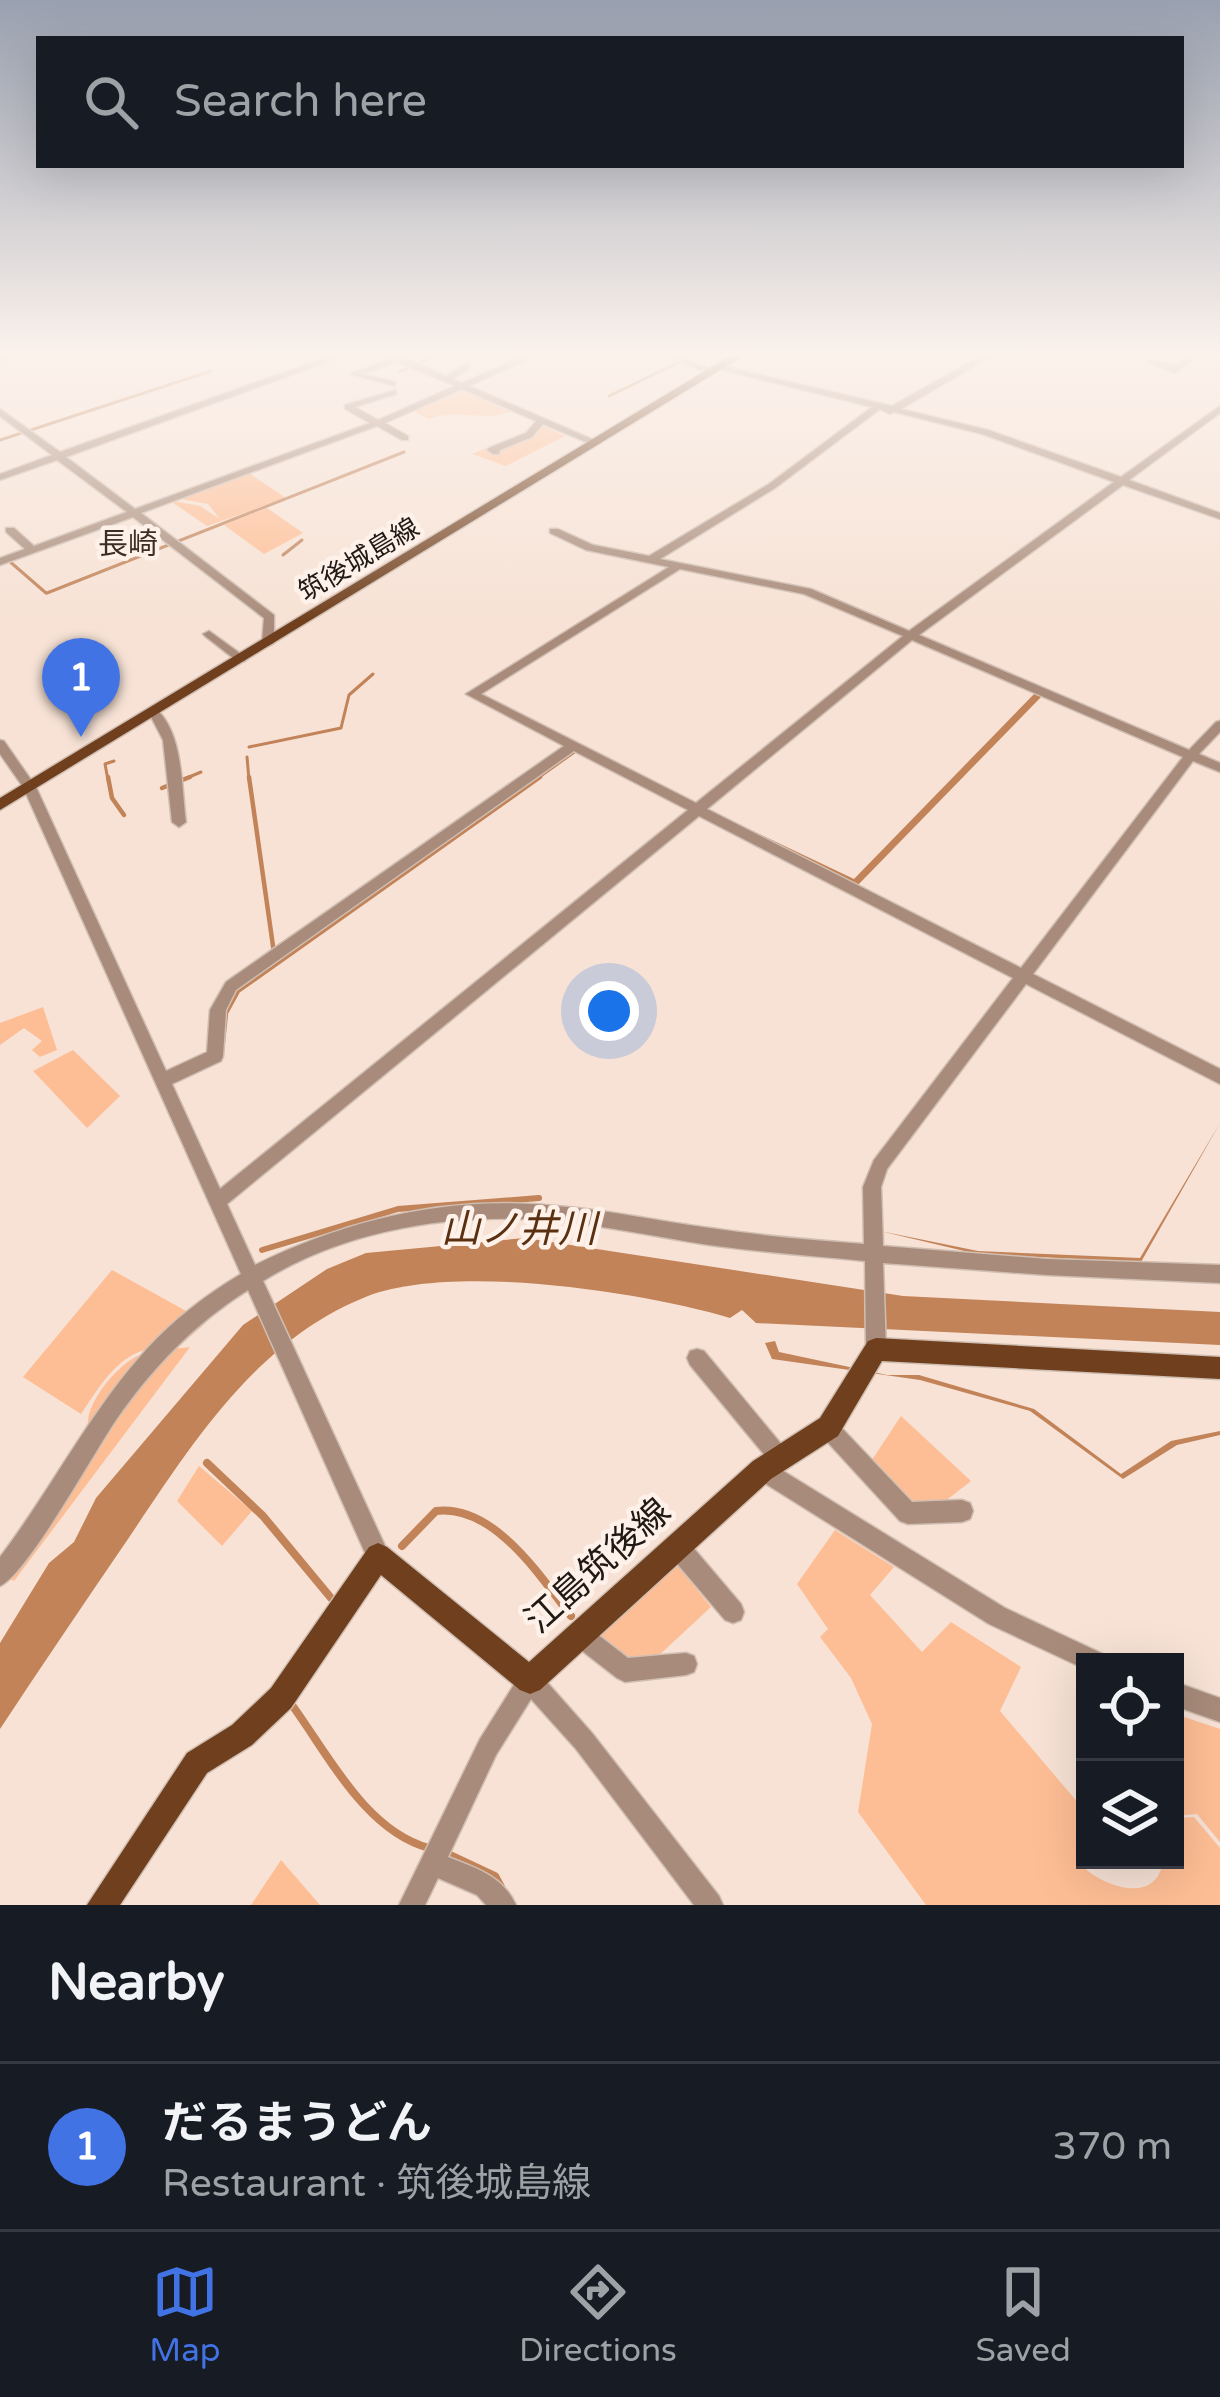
<!DOCTYPE html>
<html lang="en">
<head>
<meta charset="utf-8">
<style>
	:root { --surface:#171b24; --page:#242831; --text:#f1f3f6; --muted:#9ea1a6; --line:#363941; --accent:#4273e4 }
	body { margin:0; font-family:"Varela Round","Noto Sans JP",sans-serif; background:var(--page); color:var(--text) }
	.controls { position:absolute; right:36px; bottom:36px; display:grid; overflow:hidden; border-radius:0px; box-shadow:0 12px 48px #0002 }
	.controls button { width:108px; height:108px; display:grid; place-items:center; padding:0; border:0; border-bottom:3px solid var(--line); background:var(--surface); color:var(--text); font:60px sans-serif }
	.you { position:absolute; left:609px; top:1011px; width:42px; height:42px; margin:-30px; border:9px solid #fff; border-radius:50%; background:#1a73e8; box-shadow:0 0 0 18px #1a73e833 }
	.badge { display:grid; place-items:center; width:78px; height:78px; border-radius:50%; background:var(--accent); color:#fff; font-size:39px; font-weight:700 }
	.pin { position:absolute; translate:-50% -99px; filter:drop-shadow(0 3px 6px #0008) }
	.pin::after { content:''; position:absolute; top:63px; width:42px; height:36px; background:inherit; clip-path:polygon(0 0,100% 0,50% 100%) }
	.list { margin:0; padding:0; list-style:none }
	h2 { display:flex; justify-content:space-between; align-items:center; height:156px; margin:0; padding:0 48px; font-size:51px }
	h2 small { font-size:39px; font-weight:400; color:var(--muted) }
	.list li { display:grid; grid-template-columns:78px 1fr auto; gap:36px; align-items:center; box-sizing:border-box; height:168px; padding:0 48px; border-top:3px solid var(--line) }
	.list b { display:block; font-size:45px; white-space:nowrap }
	.list p { margin:0; font-size:39px; white-space:nowrap; color:var(--muted) }
	.list em { font-size:39px; font-style:normal; color:var(--muted) }
	.icon { flex:none; width:66px; height:66px; fill:none; stroke:currentColor; stroke-width:2; stroke-linecap:round; stroke-linejoin:round }
	.map { position:relative; flex:none; width:1220px; height:1905px; overflow:hidden }
	.search { position:absolute; background:var(--surface); box-shadow:0 12px 48px #0002; left:36px; right:36px; top:36px; height:132px; display:flex; align-items:center; gap:30px; box-sizing:border-box; padding:0 42px; border-radius:0px; color:var(--muted); font-size:45px }
	.sheet { height:324px; background:var(--surface) }
	nav { display:flex; justify-content:space-around; align-items:center; box-sizing:border-box; height:168px; border-top:3px solid var(--line); background:var(--surface); font-size:33px; color:var(--muted) }
	nav a { display:grid; justify-items:center; gap:6px }
	nav .on { color:var(--accent) }
	.map>svg:first-child { display:block }
	.green { fill:#febe95 }
	.water { fill:#c28359 }
	.lines { fill:none; stroke-linecap:round; stroke-linejoin:round }
	.stream-far3 { stroke:#c28359; stroke-width:3 }
	.stream-far2 { stroke:#c28359; stroke-width:4.5 }
	.stream-far1 { stroke:#c28359; stroke-width:6 }
	.stream { stroke:#c28359; stroke-width:8 }
	.minor-casing { stroke:#d0beb2; stroke-width:3 }
	.major-casing { stroke:#d0beb2; stroke-width:3 }
	.minor { fill:#a88b7a; fill-rule:evenodd }
	.major { fill:#70401e; fill-rule:evenodd }
	.labels { text-anchor:middle; dominant-baseline:central; stroke-width:9; stroke-linejoin:round; paint-order:stroke }
	.far-street-label { font-size:27px; fill:#201914; stroke:#fef1e9 }
	.far-quarter-label { font-size:30px; fill:#3d2d23; stroke:#fef1e9 }
	.near-street-label { font-size:36px; fill:#201914; stroke:#fef1e9 }
	.near-water-label { font-size:39px; font-style:italic; fill:#5a3010; stroke:#fef1e9 }
</style>
</head>
<body>
<div class="map">
<svg width="1220" height="1905" viewBox="0 0 1220 1905">
	<rect width="100%" height="100%" fill="#f7e2d5"/>
	<g class="green">
		<path d="M462,389L510,412C481,422 460,408 429,419L411,410Z"/>
		<path d="M541,425L565,436L506,466L472,454Z"/>
		<path d="M246,471L286,498L207,526L169,500L200,506L220,519L208,504L175,498Z"/>
		<path d="M267,508L303,533L264,554L224,525Z"/>
		<path d="M43,1007L57,1050L40,1057L32,1050L42,1041L24,1028L0,1045V1023Z"/>
		<path d="M73,1050L120,1096L87,1128L33,1071Z"/>
		<path d="M112,1270L206,1322C178,1351 172,1340 139,1352C113,1362 96,1392 81,1414L23,1377Z"/>
		<path d="M190,1347L14,1581L1,1574L88,1423C88,1400 119,1363 140,1355C154,1349 175,1349 190,1347Z"/>
		<path d="M901,1416L971,1481L939,1506L913,1507L868,1466Z"/>
		<path d="M199,1466L252,1511L222,1546L177,1501Z"/>
		<path d="M835,1530L894,1567L870,1595L922,1652L951,1622L1021,1667L1000,1711L1085,1811V1854L1079,1863C1104,1889 1158,1905 1163,1860H1175L1176,1818L1194,1817L1220,1848V1905H926L858,1812L872,1724L851,1678L820,1637L828,1629L797,1584Z"/>
		<path d="M673,1560L711,1607L656,1658H613L589,1637Z"/>
		<path d="M1175,1714L1220,1729V1842L1197,1814L1175,1816Z"/>
		<path d="M281,1860L320,1905H251Z"/>
	</g>
	<g class="water">
		<path d="M1035,693L1042,696L857,886L707,809L854,879Z"/>
		<path d="M1220,1123L1141,1262L977,1254L880,1231L978,1251L1140,1258Z"/>
		<path d="M525,1238L903,1296L1220,1312V1345L756,1323L742,1310L730,1318C643,1292 454,1263 368,1296C256,1340 192,1444 128,1539C85,1602 42,1665 0,1729V1643L49,1563L74,1542L96,1498L243,1325L327,1269L366,1253Z"/>
		<path d="M775,1341L779,1352L887,1375H919L1034,1409L1121,1474L1171,1441L1220,1431V1435L1177,1445L1123,1479L1030,1411L920,1380L772,1359L765,1343Z"/>
	</g>
	<g class="lines">
		<g class="stream-far3">
			<path d="M399,372L440,354"/>
			<path d="M609,396L696,354"/>
			<path d="M0,440L211,371"/>
			<path d="M283,555L302,540"/>
			<path d="M8,560L46,593"/>
			<path d="M47,593L404,452"/>
			<path d="M249,747L341,728L349,695L373,674"/>
			<path d="M247,757L249,780"/>
			<path d="M108,780L105,764L114,761"/>
			<path d="M182,780L201,772"/>
			<path d="M535,780L580,748"/>
		</g>
		<g class="stream-far2">
			<path d="M108,777L112,798L124,815"/>
			<path d="M249,777L274,953"/>
			<path d="M162,788L190,777"/>
			<path d="M223,1042L226,1013L238,991L540,777"/>
		</g>
		<path class="stream-far1" d="M262,1250L398,1209L539,1198"/>
		<g class="stream">
			<path d="M207,1463L263,1516L331,1598"/>
			<path d="M402,1546L436,1511C494,1504 540,1576 571,1616"/>
			<path d="M292,1705C329,1756 366,1831 429,1848"/>
			<path d="M446,1853L495,1876L501,1887"/>
		</g>
		<defs>
			<g id="minor">
				<path d="M6,354H19L0,362V356Z"/>
				<path d="M336,354H349L66,457L135,509L370,423L345,409V405L396,390V394L355,407L378,420L455,386L397,362L363,374L395,382V386L350,374L390,359L382,354L402,356L446,376L463,365H469V369L453,379L462,383L528,354H540L469,386L601,443L593,445L543,424L532,437L500,450L499,454H493L487,450L489,448L526,433L536,421L462,389L385,423L408,436V440H402L377,426L141,513L274,615V643L268,646L262,643L264,618L133,517L0,565V558L25,549L6,532V528H14L34,546L127,512L57,460L0,480V474L52,455L0,416V409L60,452Z"/>
				<path d="M659,354H672L717,372L710,374Z"/>
				<path d="M984,354H995L901,409L988,430L1121,477L1220,406V413L1129,480L1220,513V519L1123,485L919,635L1189,750L1216,722L1220,721V732L1199,754L1220,763V772L1193,761L1033,974L1220,1069V1084L1026,984L887,1169L881,1187L883,1246L1047,1259L1220,1265V1283L1047,1275L883,1263L886,1349L883,1356L876,1358L869,1356L866,1349L865,1261C813,1256 761,1252 709,1245C658,1237 607,1226 555,1221C456,1212 348,1228 263,1281L386,1548L389,1556L386,1564L378,1567L370,1564L248,1290C194,1324 152,1368 116,1420C94,1452 28,1573 0,1586V1557C51,1490 89,1413 146,1350C173,1320 206,1295 241,1274L23,787L0,754V740L4,741L36,787L166,1071L207,1052L210,1010L226,982L564,746L466,694L669,567L586,550L550,533V529H558L593,545L649,556L769,484L872,407L718,369V365L892,406ZM880,409L890,414L894,412L982,434L1114,482L909,631L811,589L660,559L775,488ZM680,569L804,594L903,636L696,803L481,694ZM912,640L1183,757L1021,968L707,809ZM574,751L688,810L220,1189L172,1084L221,1061L223,1056L226,1010L236,990ZM699,816L1013,978L874,1160L863,1187L864,1244C813,1240 761,1236 710,1228C658,1221 608,1210 556,1206C451,1195 350,1218 255,1265L227,1204Z"/>
				<path d="M1191,354H1201L1175,373L1148,362L1152,359L1175,366Z"/>
				<path d="M209,631L245,657V661H237L205,636L203,634Z"/>
				<path d="M154,707C184,732 181,786 186,822L179,827L172,822L163,740L148,711Z"/>
				<path d="M697,1349L704,1351L787,1451L790,1458L787,1465L780,1468L775,1466L1005,1608L1103,1654L1106,1662H1085V1669L989,1624L755,1477L752,1470L755,1463L762,1460L772,1464L690,1365L687,1358L690,1351Z"/>
				<path d="M828,1418L835,1421L912,1502L962,1500L970,1503L973,1511L970,1519L962,1522L908,1524L900,1521L821,1435L818,1428L821,1421Z"/>
				<path d="M677,1535L685,1538L741,1604L744,1612L741,1620L733,1623L725,1620L669,1554L666,1546L669,1538Z"/>
				<path d="M580,1624L588,1627L628,1658L686,1653L694,1656L697,1664L694,1672L686,1675L625,1682L617,1678L572,1643L569,1635L572,1627Z"/>
				<path d="M530,1668L538,1672L592,1733L719,1896L723,1905H694L576,1749L531,1699L496,1755L448,1857C476,1868 503,1876 516,1905H486L477,1895L438,1878L425,1905H399L480,1739L522,1672Z"/>
				<path d="M1175,1682L1220,1698V1722L1175,1706Z"/>
			</g>
			<g id="major">
				<path d="M733,354H746L0,810V798Z"/>
				<path d="M876,1338L1220,1357V1379L882,1361L838,1436L771,1479L540,1690L530,1694L520,1690L381,1575L291,1708L252,1745L207,1773L120,1905H87L187,1753L232,1725L271,1688L369,1547L378,1543L387,1547L529,1662L753,1461L820,1418L868,1341Z"/>
			</g>
		</defs>
		<use href="#minor" class="minor-casing"/>
		<use href="#major" class="major-casing"/>
		<use href="#minor" class="minor"/>
		<use href="#major" class="major"/>
	</g>
	<linearGradient id="sky" x2="0" y2="1"><stop stop-color="#99a0af"/><stop offset="0.57" stop-color="#fbf2ec"/><stop offset="1" stop-color="#fbf2ec" stop-opacity="0"/></linearGradient>
	<rect width="1220" height="621" fill="url(#sky)"/>
	<g class="labels">
		<g class="far-street-label">
			<text transform="translate(359 560) rotate(-31)">筑後城島線</text>
		</g>
		<g class="far-quarter-label">
			<text x="128" y="544">長崎</text>
		</g>
		<g class="near-street-label">
			<text transform="translate(598 1566) rotate(-42)">江島筑後線</text>
		</g>
		<g class="near-water-label">
			<text x="519" y="1229">山ノ井川</text>
		</g>
	</g>
</svg>
<div class="controls">
<button><svg class="icon" aria-label="locate" viewBox="0 0 24 24"><circle cx="12" cy="12" r="6"/><path d="M12 2v4M12 18v4M2 12h4M18 12h4"/></svg></button>
<button><svg class="icon" aria-label="layers" viewBox="0 0 24 24"><path d="M12 4l9 5-9 5-9-5zM3 14l9 5 9-5"/></svg></button>
</div>
<div class="you"></div>
<div class="pin badge" style="left:81px;top:737px">1</div>
<div class="search"><svg class="icon" aria-label="search" viewBox="0 0 24 24"><circle cx="10" cy="10" r="6"/><path d="M15 15l6 6"/></svg>Search here</div>
</div>
<section class="sheet">
<h2>Nearby<small></small></h2>
<ul class="list">
<li><span class="badge">1</span><div><b>だるまうどん</b><p>Restaurant · 筑後城島線</p></div><em>370 m</em></li>
</ul>
</section>
<nav>
<a class="on"><svg class="icon" aria-label="map" viewBox="0 0 24 24"><path d="M3 6l6-2 6 2 6-2v14l-6 2-6-2-6 2zM9 4v14M15 6v14"/></svg>Map</a>
<a><svg class="icon" aria-label="directions" viewBox="0 0 24 24"><path d="M12 3l9 9-9 9-9-9zM9 14v-3h6M13 9l2 2-2 2"/></svg>Directions</a>
<a><svg class="icon" aria-label="saved" viewBox="0 0 24 24"><path d="M7 4h10v16l-5-4-5 4z"/></svg>Saved</a>
</nav>
</body>
</html>
